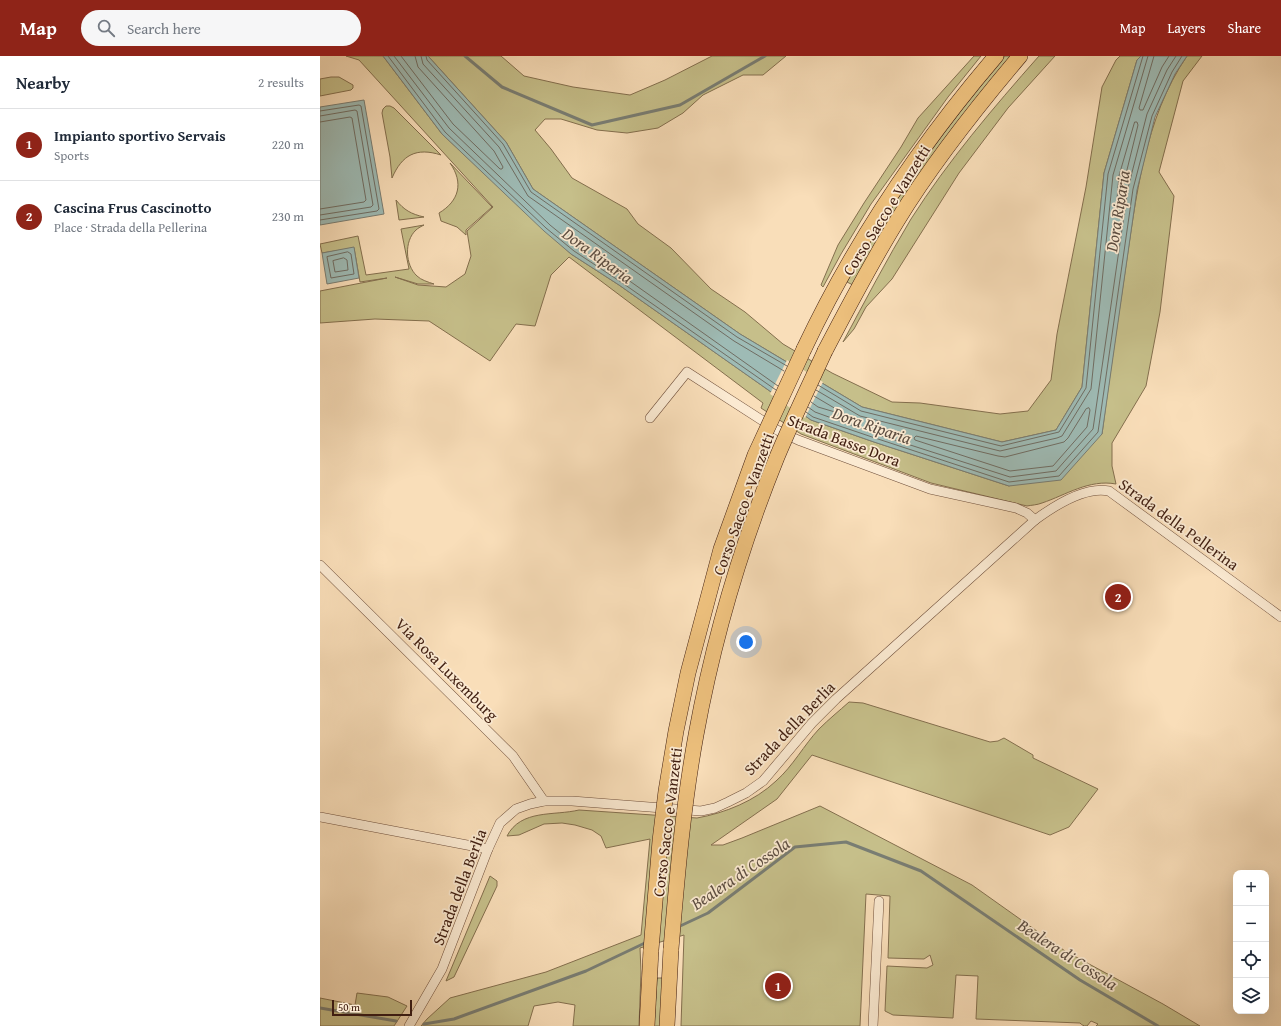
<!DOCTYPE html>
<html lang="en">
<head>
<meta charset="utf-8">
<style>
	:root { --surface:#fff; --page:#f6f6f7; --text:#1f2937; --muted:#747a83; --line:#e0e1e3; --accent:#8f2418 }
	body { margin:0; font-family:"Gentium Book Plus",serif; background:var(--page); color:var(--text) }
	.controls { position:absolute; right:12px; bottom:12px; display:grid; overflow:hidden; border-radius:8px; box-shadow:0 4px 16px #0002 }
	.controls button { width:36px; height:36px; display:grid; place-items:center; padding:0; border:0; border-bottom:1px solid var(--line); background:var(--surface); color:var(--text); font:20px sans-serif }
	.scale { position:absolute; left:12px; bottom:10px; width:80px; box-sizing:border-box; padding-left:4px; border:2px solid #411f11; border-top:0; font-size:11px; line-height:14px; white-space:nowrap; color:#411f11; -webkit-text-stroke:3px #fbead2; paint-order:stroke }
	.you { position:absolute; left:426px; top:586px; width:14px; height:14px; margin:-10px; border:3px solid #fff; border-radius:50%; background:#1a73e8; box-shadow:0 0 0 6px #1a73e833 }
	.badge { display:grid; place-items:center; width:26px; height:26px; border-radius:50%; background:var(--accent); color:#fff; font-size:13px; font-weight:700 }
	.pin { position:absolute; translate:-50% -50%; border:2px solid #fff; box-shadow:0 1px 4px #0006 }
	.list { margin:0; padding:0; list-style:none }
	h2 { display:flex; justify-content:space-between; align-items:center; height:52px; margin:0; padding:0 16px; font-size:17px }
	h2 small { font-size:13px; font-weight:400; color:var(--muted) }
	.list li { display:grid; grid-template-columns:26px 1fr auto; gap:12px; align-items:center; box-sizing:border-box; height:72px; padding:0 16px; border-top:1px solid var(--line) }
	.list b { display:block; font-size:15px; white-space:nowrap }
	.list p { margin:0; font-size:13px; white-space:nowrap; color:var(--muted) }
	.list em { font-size:13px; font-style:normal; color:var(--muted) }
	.icon { flex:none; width:22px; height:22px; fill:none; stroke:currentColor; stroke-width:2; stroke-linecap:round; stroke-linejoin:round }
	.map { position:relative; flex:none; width:961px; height:970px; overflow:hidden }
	header { display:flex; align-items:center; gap:24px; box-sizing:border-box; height:56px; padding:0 20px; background:var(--accent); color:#fff }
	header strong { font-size:19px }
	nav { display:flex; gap:22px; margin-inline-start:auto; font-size:14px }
	.search { width:280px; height:36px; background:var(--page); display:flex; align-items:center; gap:10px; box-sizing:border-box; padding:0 14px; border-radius:22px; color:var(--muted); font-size:15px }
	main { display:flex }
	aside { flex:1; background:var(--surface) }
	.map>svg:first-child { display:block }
	.green { fill:#c6bf8a; stroke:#846f4e }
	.water { fill:#9ebbb5; stroke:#797d73 }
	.pier { fill:#f9deb9 }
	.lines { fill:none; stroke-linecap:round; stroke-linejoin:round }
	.shore { stroke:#706d63; stroke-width:1 }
	.stream { stroke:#797d73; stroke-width:3 }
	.minor-casing { stroke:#6f4f3b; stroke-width:10 }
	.primary-casing { stroke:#411f11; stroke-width:16 }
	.minor { stroke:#fbead2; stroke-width:9 }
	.primary { stroke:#ecbf7c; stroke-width:15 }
	.primary-bridge-casing { stroke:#411f11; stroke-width:16; stroke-linecap:butt }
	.primary-bridge { stroke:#ecbf7c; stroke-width:15 }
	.labels { text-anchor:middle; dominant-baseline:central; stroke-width:3.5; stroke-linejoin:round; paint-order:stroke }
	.street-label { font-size:16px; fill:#411f11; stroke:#fbead2 }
	.water-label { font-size:17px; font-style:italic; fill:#5d4e42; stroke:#fbead2 }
</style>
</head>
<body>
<header>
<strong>Map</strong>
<div class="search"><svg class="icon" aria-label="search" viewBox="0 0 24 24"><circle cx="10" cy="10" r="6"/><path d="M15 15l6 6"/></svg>Search here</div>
<nav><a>Map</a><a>Layers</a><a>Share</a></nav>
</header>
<main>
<aside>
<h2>Nearby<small>2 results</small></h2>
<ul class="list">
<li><span class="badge">1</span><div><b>Impianto sportivo Servais</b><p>Sports</p></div><em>220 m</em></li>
<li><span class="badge">2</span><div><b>Cascina Frus Cascinotto</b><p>Place · Strada della Pellerina</p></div><em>230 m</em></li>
</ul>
</aside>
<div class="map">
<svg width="961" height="970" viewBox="0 0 961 970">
	<rect width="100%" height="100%" fill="#f9deb9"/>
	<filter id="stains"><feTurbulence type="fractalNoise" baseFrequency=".005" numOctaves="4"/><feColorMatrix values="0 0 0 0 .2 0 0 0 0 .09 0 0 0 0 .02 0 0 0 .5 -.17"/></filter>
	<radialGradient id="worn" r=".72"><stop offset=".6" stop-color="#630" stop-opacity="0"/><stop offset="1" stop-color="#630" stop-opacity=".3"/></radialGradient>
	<g class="green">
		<path d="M26,0H63L122,78L251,198L299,229L491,364L554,386L689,430L782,378C789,324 797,270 805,216C816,142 824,63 867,0H882L863,25L839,116L854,140L840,256L826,330L792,387V410L796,428C769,423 746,439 722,447C717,449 712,449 707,450L611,427L481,378L441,352L443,347L249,201L231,219L215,270L196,268L170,305L109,265L55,263L0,267V235L67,222L40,226L34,192L2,197L0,188L38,180L46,219L89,213L81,173L104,169C102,170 98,172 96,174C84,185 85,209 97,220C101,224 108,226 114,228H98L75,221L98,229L126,231L145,218L151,200L147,175L173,151L39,4Z"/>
		<path d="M108,0H181L204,20L253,31L310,39L345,24L392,0H466L443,19H423L383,39L363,57L338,72L307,77L277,74L241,63H225L215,74L231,93L252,122L307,153L318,168L351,192L391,233L425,256L463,288L512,317L572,346L600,347L680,358L708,355L731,324L737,278L766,131L782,31L796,4L800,0H821L817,4L784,117L762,331L736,374L682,386L542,351L420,278L213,133L186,86Z"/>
		<path d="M654,0H661L628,41L551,148L521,198L503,231L501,229L518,189L544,147L581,91L598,62Z"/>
		<path d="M685,0H693L533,229L527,226C572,145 626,70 685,0Z"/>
		<path d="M719,0H735L688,52L639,117L572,223L546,251L534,273L523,286C545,245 567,203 591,163C628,105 673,52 719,0Z"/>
		<path d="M11,21H19L33,29V32L31,34L0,40V23Z"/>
		<path d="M66,50H70L74,52L121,99C96,91 82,99 72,122L70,101L62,57L63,53Z"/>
		<path d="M130,107L172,151L146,174V179L137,171L121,165L119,157C139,145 144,127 130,107Z"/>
		<path d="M76,144C84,154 91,158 104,161L79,164Z"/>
		<path d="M529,646L543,647L670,686L678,685L684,682L713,699V702L778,733L749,771L730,779L492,699L457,743L391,789H403L422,782L500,750L652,829L745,895L843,948L880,970H776L778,968L771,965L767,970C763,970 762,969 760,967L656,963L658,920L636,919L633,962L573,959L565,955L567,910L607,912L613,909L610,899L604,903L568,902L570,840L546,838L540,970H361L364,879L320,892L321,916L319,970H253L255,949L238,946L214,950L208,970H101L107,963L130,942L226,916L321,879L330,783L286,792L281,780L272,774L255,769L242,767L224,768L199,779L187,780C201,753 234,760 259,754L377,762C405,757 435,745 456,725C473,710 484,689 499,673C509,663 519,655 529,646Z"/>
		<path d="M170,820L177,825V830L134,921L126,925Z"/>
		<path d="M337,922H344L341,970H334Z"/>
		<path d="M37,937L68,941L87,950L74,970H0V942L35,949Z"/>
	</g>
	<g class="water">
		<path d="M63,0H108L186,86L213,133L420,278L542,351L682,386L736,374L762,331L784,117L817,4L821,0H867L855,18L835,61L817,134L782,378L741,424L689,430L554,386L491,364L299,229L251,198L224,175L122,78Z"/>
		<path d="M44,44L64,158L0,169V51Z"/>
		<path d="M34,191L39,222L7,228L2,197Z"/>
	</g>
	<path class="pier" d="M467,304L503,326L485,362L450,338Z"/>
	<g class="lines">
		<g class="shore">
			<path d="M68,0L125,76L226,172L254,195L301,226L456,334"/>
			<path d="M74,0L129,72L230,169L257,191L304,221L458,330"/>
			<path d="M81,0L133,68L180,113H182L183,111L174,95L98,11L95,0"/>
			<path d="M101,0L103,8L179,91L208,140L414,285L464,315"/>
			<path d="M106,0L107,4L183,88L211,136L417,281L467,310"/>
			<path d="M834,0L819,52L820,54H823L842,11L849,0"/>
			<path d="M0,55L39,49L41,50L59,153L57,155L0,164"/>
			<path d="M0,60L35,54L37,55L53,149L51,151L0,159"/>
			<path d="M0,66L30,61L32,62L46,144L44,146L0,153"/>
			<path d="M815,66H817L818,69L803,130L801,143L798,145L797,143L799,120Z"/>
			<path d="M28,196L31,198L34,218L11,222L7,201Z"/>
			<path d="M24,202L27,204L28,214L15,216L13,205Z"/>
			<path d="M498,329L541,355L681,390L739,376L766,332L788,118L823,0"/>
			<path d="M496,334L540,360L680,395L737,382L742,380L771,333L793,119L828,0"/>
			<path d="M491,346L498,351L515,356L517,355L516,353L494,340"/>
			<path d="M488,351L495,356L556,378L690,421L736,415L773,373L808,132L827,58L847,14L856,0"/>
			<path d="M769,352L770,354L767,371L733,410L690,415L595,384L594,382L596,380L678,400L685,401L744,386L748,382L766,353Z"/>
			<path d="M486,356L493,361L555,382L689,426L739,420L778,376L813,133L832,60L852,16L862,0"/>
		</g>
		<g class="stream">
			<path d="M145,0L182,31L272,69L360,49L445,0"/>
			<path d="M358,871L388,857L475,791L526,786L601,815L760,924L838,970"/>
			<path d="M0,952L76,965"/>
			<path d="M104,968L134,963L266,915L327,886"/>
		</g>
		<defs>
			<g id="minor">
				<path d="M330,362L367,316L457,374L478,384L610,433L696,452L707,457L715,464"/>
				<path d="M0,509L193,700L224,745"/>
				<path d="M0,761L168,793"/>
				<path d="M89,970L122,913L168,793L180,767L196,753L210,748L224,745H252L381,755L395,752L408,746L426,737L443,725L492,667L516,643L715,464C734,450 765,430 789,435L961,561"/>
				<path d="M553,970L559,845"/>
			</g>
			<g id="primary">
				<path d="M484,293C534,187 600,89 676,0"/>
				<path d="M505,295C528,251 551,207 577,165C613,106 656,52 700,0"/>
				<path d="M327,970L331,894"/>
				<path d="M347,970L351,893"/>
			</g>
		</defs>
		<use href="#minor" class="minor-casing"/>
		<use href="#primary" class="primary-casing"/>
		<use href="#minor" class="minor"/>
		<use href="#primary" class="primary"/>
		<defs>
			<g id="primary-bridge">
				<path d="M351,893C357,822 363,750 376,679C393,585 421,490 457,401C472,365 489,330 505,295"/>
				<path d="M331,894L340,785L346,735L356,675L368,617L401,493L435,399L484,293"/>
			</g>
		</defs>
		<use href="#primary-bridge" class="primary-bridge-casing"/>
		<use href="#primary-bridge" class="primary-bridge"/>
	</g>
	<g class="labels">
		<g class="street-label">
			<text transform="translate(566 154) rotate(-58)">Corso Sacco e Vanzetti</text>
			<text transform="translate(524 384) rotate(21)">Strada Basse Dora</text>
			<text transform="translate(423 448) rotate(-70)">Corso Sacco e Vanzetti</text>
			<text transform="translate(859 468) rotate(36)">Strada della Pellerina</text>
			<text transform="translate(127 613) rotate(45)">Via Rosa Luxemburg</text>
			<text transform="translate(469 672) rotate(-46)">Strada della Berlia</text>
			<text transform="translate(347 766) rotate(-83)">Corso Sacco e Vanzetti</text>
			<text transform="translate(139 831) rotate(-69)">Strada della Berlia</text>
		</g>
		<g class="water-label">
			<text transform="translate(797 155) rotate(-81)">Dora Riparia</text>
			<text transform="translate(278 199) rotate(36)">Dora Riparia</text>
			<text transform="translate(552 369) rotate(19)">Dora Riparia</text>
			<text transform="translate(420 817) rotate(-34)">Bealera di Cossola</text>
			<text transform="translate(748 898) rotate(33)">Bealera di Cossola</text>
		</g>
	</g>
	<rect width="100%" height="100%" filter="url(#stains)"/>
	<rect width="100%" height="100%" fill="url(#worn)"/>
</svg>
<div class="controls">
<button>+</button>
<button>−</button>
<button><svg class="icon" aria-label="locate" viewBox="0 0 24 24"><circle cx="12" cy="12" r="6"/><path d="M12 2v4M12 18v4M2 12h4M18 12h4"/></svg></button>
<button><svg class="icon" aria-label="layers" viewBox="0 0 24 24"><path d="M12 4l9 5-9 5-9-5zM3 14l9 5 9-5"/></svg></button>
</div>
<div class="scale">50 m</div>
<div class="you"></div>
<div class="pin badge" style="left:458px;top:930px">1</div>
<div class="pin badge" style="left:798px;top:541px">2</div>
</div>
</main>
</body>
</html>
